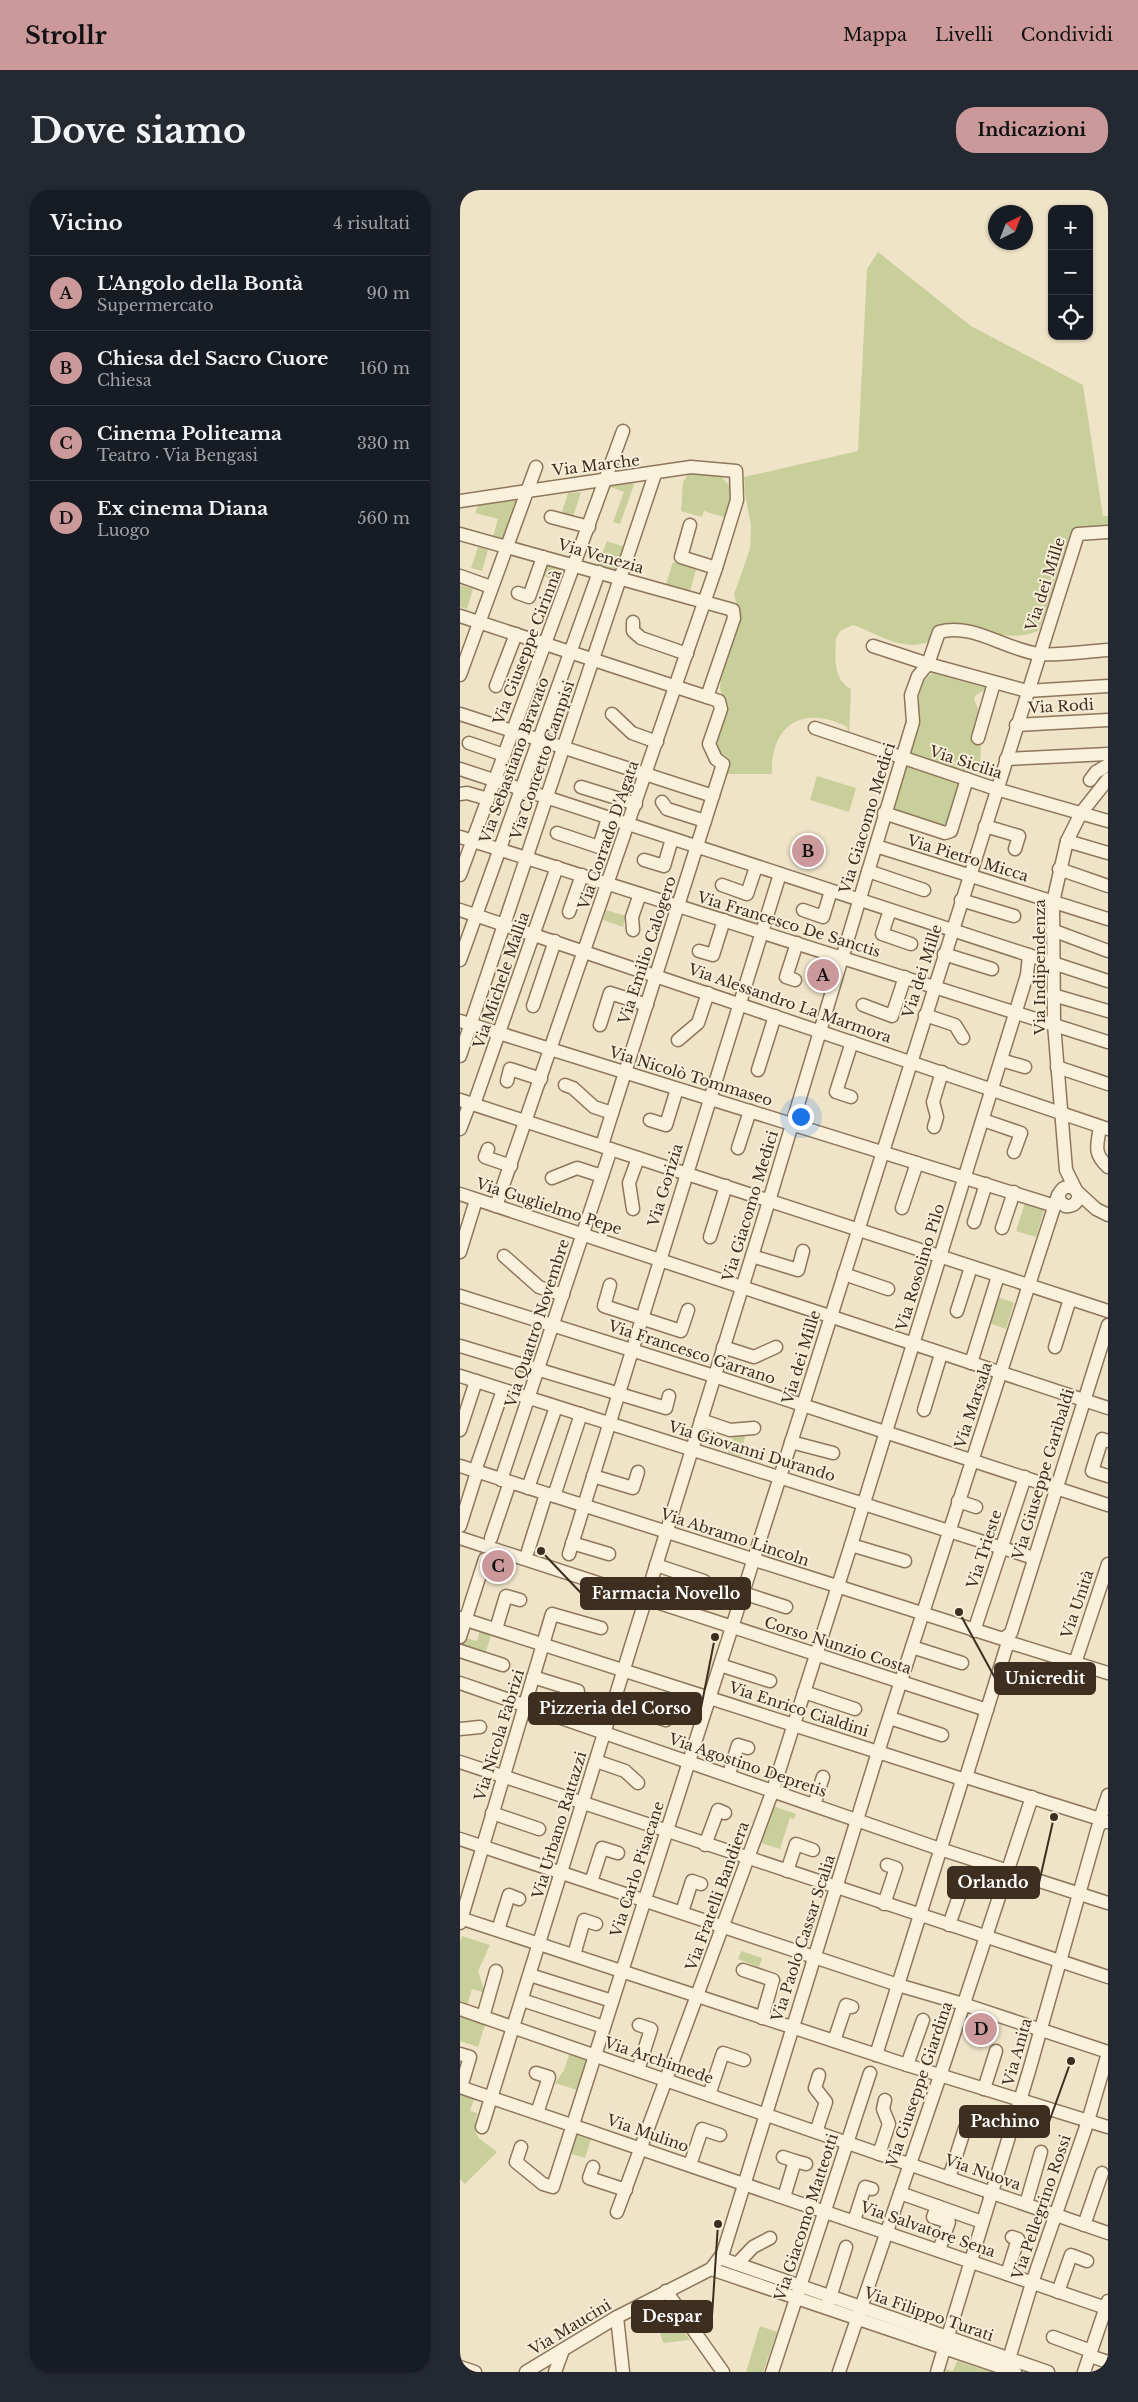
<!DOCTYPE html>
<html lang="it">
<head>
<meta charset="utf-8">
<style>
	:root { --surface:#171b24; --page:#242831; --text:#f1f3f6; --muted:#9ea1a6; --line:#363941; --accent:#cc999b }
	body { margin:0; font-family:"Libre Baskerville",serif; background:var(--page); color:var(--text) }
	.controls { position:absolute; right:15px; top:15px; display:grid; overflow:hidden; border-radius:10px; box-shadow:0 1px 4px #0004 }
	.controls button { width:45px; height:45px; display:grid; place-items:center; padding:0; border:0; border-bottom:1px solid var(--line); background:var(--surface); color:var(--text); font:25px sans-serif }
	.compass { position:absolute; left:528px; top:15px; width:45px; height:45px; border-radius:50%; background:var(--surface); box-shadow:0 1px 4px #0004; rotate:42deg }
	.you { position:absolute; left:340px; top:926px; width:18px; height:18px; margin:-12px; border:4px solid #fff; border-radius:50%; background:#1a73e8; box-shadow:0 0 0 8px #1a73e833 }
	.badge { display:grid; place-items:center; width:32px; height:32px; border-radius:50%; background:var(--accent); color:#111; font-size:16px; font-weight:700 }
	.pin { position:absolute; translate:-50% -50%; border:2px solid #fff; box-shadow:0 1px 5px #0006 }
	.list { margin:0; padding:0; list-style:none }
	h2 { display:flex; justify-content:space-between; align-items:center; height:65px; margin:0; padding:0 20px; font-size:21px }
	h2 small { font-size:16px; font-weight:400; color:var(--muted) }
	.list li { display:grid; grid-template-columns:32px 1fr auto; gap:15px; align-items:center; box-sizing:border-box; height:75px; padding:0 20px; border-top:1px solid var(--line) }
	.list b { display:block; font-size:19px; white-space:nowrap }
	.list p { margin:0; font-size:16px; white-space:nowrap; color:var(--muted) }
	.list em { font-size:16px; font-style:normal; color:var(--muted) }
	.icon { flex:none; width:28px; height:28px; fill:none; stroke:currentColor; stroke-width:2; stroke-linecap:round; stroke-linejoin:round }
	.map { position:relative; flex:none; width:648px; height:2182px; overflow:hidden; border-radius:20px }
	header { display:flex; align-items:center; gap:30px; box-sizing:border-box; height:70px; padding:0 25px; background:var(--accent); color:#111 }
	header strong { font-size:24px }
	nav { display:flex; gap:28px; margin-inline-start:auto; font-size:18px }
	.intro { display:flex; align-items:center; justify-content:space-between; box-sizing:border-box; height:120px; padding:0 30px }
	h1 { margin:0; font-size:35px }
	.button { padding:12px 22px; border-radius:20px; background:var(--accent); color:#111; font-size:18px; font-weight:700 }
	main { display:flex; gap:30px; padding:0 30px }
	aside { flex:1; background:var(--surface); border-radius:20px; box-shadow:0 1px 4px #0004 }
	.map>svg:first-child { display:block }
	.green { fill:#c9cf9b }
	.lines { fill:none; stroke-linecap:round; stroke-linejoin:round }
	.minor-casing { stroke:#8d765c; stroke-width:15 }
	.minor { stroke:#faf1dc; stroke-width:12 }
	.labels { text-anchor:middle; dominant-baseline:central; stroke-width:4; stroke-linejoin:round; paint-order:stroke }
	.street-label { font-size:15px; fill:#3d2e20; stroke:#f7eed8 }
	.leader { fill:none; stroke:#3d2e20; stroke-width:2 }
	.callout-dot { fill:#3d2e20; stroke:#f7eed8; stroke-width:2 }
	.callout { fill:#3d2e20; stroke:#3d2e20; stroke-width:2 }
	.callout-label { font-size:16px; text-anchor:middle; font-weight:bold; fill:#fff }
</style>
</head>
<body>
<header>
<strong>Strollr</strong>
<nav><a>Mappa</a><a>Livelli</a><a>Condividi</a></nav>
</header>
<div class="intro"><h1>Dove siamo</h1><a class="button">Indicazioni</a></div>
<main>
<aside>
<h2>Vicino<small>4 risultati</small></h2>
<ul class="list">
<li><span class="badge">A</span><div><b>L'Angolo della Bontà</b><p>Supermercato</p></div><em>90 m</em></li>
<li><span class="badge">B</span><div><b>Chiesa del Sacro Cuore</b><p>Chiesa</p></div><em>160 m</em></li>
<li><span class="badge">C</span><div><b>Cinema Politeama</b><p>Teatro · Via Bengasi</p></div><em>330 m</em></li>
<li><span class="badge">D</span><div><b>Ex cinema Diana</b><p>Luogo</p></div><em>560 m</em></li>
</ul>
</aside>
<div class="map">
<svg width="648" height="2182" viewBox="0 0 648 2182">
	<rect width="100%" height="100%" fill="#f0e4c8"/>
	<g class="green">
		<path d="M418,62L511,136L623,195L643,326H648V335L615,337L579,440C556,453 524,441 500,435C490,440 475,450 465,453C441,461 414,442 393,435L380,441L376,448C375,466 373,490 391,499L389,546L387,537C343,514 310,535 312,584H265L253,546L262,508L260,498L262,479L271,457L273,445L277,416L274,404L290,359L291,336L285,304L284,287L398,261L407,79Z"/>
		<path d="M241,282L260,285L274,301L267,328L244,321L242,327L221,321L223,292L229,283Z"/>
		<path d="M175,292L160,334L153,332L164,302L150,297L152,293Z"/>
		<path d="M121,302L113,327L101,325L108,303Z"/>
		<path d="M59,310L44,350L33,346L38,329L15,323L18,315Z"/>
		<path d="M147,351L165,357L157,380L138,375Z"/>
		<path d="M18,357L28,360L22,381L11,378Z"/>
		<path d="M213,372L236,380L230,401L206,394Z"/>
		<path d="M86,374L106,379L101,392L81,385Z"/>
		<path d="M0,395L13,399L7,419L0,417Z"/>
		<path d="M472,483L528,498L516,505L514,509L520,523L516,554H521L520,578L509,577L503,584L452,566L451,560L459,535V504L463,492Z"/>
		<path d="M449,575L503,594L486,638L431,620L445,576Z"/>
		<path d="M357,586L396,598L389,622L350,610Z"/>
		<path d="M146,720L166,726L163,737L143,730Z"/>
		<path d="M565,1013L583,1018L584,1020L576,1047L556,1041Z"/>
		<path d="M535,1106L554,1113L546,1139L526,1132Z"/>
		<path d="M274,1244L285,1247L280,1267L268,1263Z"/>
		<path d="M20,1441L31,1445L25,1465L2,1458L5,1448L17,1451Z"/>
		<path d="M313,1616L336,1624L334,1629L330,1628L320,1659L301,1653Z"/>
		<path d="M2,1746L30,1755L18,1781L25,1803L12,1799L7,1816L0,1813V1752Z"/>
		<path d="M281,1761L302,1768L299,1777L278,1769Z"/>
		<path d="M0,1827L25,1835L18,1857L0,1851Z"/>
		<path d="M110,1862L128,1869L117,1900L95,1893L104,1880Z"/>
		<path d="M0,1905L14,1909L10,1921L17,1923C12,1950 18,1946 37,1962L5,1994L0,1989Z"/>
		<path d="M115,1944L131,1950L125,1968L109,1963Z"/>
		<path d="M202,2111L230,2150L203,2153L199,2139L190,2142L181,2121Z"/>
		<path d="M300,2136L317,2142L303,2182H286Z"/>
		<path d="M497,2171L531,2182H485L486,2179L493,2181Z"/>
	</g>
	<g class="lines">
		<defs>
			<g id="minor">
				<path d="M0,311L231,277L276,281L277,310L256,378L36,1016"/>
				<path d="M91,327L129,337"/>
				<path d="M230,335L221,367L256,378"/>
				<path d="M0,344L273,420L274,428L247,507"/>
				<path d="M0,386L31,397"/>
				<path d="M58,403L69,407L83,367"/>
				<path d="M0,426L247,507L259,511L261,519L249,554L256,569L263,574L142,955"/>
				<path d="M173,432V441L181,448L227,464"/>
				<path d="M413,456L468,474L567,501L648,496"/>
				<path d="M0,485L76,277"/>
				<path d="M36,496L56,444"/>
				<path d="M0,524L253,606"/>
				<path d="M152,524L172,543L197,552"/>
				<path d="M556,535L648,530"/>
				<path d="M355,538L536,599L648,631"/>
				<path d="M518,548L534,493"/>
				<path d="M9,553L44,565"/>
				<path d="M546,569L648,564"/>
				<path d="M0,579L648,791"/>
				<path d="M630,590L636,582L648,575"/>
				<path d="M121,597L176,614"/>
				<path d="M0,604L7,603L28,609"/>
				<path d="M202,612L207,619L245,631"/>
				<path d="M424,623L485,643L491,641L507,589"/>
				<path d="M525,636L559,646L555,659"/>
				<path d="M97,643L139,657L148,628"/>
				<path d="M0,647L648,852"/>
				<path d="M607,651L648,663"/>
				<path d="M416,656L648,729"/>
				<path d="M184,670L204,676L212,649"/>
				<path d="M599,679L648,696"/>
				<path d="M408,681L464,700"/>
				<path d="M0,685L163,241"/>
				<path d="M262,695L287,704L296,677"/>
				<path d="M501,710L554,726"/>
				<path d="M0,720L648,939"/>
				<path d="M343,720L363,727L371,701"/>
				<path d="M430,720L422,744L451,754"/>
				<path d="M109,722L122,685"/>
				<path d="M173,740L172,727L180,704"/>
				<path d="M592,740L648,761"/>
				<path d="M239,761L253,765L264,730"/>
				<path d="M484,764L532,779"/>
				<path d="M0,770L139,382"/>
				<path d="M335,790L326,787L337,753"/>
				<path d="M593,805L648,821"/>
				<path d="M403,815L432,826L445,787"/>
				<path d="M73,816L95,751"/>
				<path d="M465,825L495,835L503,848"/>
				<path d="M0,831L595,1016"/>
				<path d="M140,835L150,803L187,815"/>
				<path d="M218,850L238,833L248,803"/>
				<path d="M0,866L195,284"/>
				<path d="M541,870L565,877"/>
				<path d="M597,877L648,894"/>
				<path d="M298,880L315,826"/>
				<path d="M47,891L50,879L81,889"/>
				<path d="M105,895L113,898L134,917L152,923"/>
				<path d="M391,907L376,902L392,852"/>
				<path d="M0,910L648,1121"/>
				<path d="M14,914L97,677"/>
				<path d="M190,930L206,935L217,899"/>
				<path d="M523,930L561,943L554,962"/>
				<path d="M474,937L477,927L473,912L482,882"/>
				<path d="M640,937C637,956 633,963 648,977"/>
				<path d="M0,939L10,913"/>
				<path d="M278,958L290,921"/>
				<path d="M28,959L25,967L51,976"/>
				<path d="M92,988L117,978L142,986"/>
				<path d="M616,1000L606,980L594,834L593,712L607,651L621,623L648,589"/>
				<path d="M618,1003C619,1012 614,1017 605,1016L599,1010C598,1001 603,996 612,997L636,1019L648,1025"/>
				<path d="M0,1004L648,1218"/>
				<path d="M442,1018L457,973"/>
				<path d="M173,1019L169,993L178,968"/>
				<path d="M514,1032L526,994"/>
				<path d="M542,1038L554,1002"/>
				<path d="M250,1047L266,996"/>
				<path d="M0,1062L16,1010"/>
				<path d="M44,1066L79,1097L103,1105"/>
				<path d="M292,1066L338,1080L343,1061"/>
				<path d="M384,1084L428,1099"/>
				<path d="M150,1095L144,1116L221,1141L228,1120"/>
				<path d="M0,1106L254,1186L648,1315"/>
				<path d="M497,1121L511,1077"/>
				<path d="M0,1156L206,1218L209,1206"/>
				<path d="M263,1157L294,1167L316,1157"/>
				<path d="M595,1157L610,1109"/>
				<path d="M511,1173L538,1086"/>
				<path d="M0,1186L574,1368"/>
				<path d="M464,1220L481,1164"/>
				<path d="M241,1230L270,1240L294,1238"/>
				<path d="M0,1240L16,1191"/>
				<path d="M648,1251L642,1249L632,1281L648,1286"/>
				<path d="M331,1252L373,1263"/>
				<path d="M0,1276L543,1449L551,1443L648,1135"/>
				<path d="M15,1281L43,1200"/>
				<path d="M133,1286L173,1298L178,1282"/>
				<path d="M41,1290L151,959"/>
				<path d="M68,1298L96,1217"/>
				<path d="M94,1306L121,1224"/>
				<path d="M498,1311L516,1317"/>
				<path d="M0,1336L17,1282"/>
				<path d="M0,1348L527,1520"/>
				<path d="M31,1348L50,1292"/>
				<path d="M112,1353L149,1364"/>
				<path d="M391,1355L445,1371"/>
				<path d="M68,1361L86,1304"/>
				<path d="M109,1364L320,684"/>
				<path d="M196,1375L244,1391"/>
				<path d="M283,1403L326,1417"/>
				<path d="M0,1428L499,1588L501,1594L416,1865"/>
				<path d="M36,1439L46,1406L60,1410"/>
				<path d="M514,1441L565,1287"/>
				<path d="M0,1447L25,1369"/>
				<path d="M452,1457L502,1473"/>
				<path d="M0,1461L43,1475"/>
				<path d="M615,1473L648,1374"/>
				<path d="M260,1475L310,1491"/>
				<path d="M73,1487L118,1501"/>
				<path d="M0,1493L480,1659L648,1713"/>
				<path d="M344,1502L395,1519"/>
				<path d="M154,1513L206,1530"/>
				<path d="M430,1528L482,1545"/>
				<path d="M0,1539L20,1537"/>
				<path d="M136,1571L165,1581L178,1593"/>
				<path d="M0,1572L648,1787"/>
				<path d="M269,1584L278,1555L288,1558"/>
				<path d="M354,1615L363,1587"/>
				<path d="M32,1623L79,1639"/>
				<path d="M640,1629L506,1587L548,1452L648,1483"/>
				<path d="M642,1632L640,1629L648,1605"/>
				<path d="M0,1649L438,1795L503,1814L648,1862"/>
				<path d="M245,1655L258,1620L265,1623"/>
				<path d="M327,1681L336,1654L353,1660"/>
				<path d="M131,1692L142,1658L158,1663"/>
				<path d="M424,1714L436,1678L427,1675"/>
				<path d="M222,1722L232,1691L241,1694"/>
				<path d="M0,1728L447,1875L648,1937"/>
				<path d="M0,1733L92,1424L141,1438"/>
				<path d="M489,1735L505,1689"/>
				<path d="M38,1740L49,1705L59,1709"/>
				<path d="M114,1765L124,1730L136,1734"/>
				<path d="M283,1780L313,1790L302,1828"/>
				<path d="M70,1785L152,1811"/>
				<path d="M62,1810L144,1837"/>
				<path d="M0,1819L648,2043"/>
				<path d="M23,1827L36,1781"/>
				<path d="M374,1851L386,1815L392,1817"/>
				<path d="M0,1864L10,1867L1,1897"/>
				<path d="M447,1875L463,1830"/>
				<path d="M178,1880L191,1839L179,1835"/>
				<path d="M76,1883L89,1887L77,1923"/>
				<path d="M0,1897L646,2118"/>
				<path d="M524,1899L536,1861"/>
				<path d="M249,1905L263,1863L284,1870"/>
				<path d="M22,1937L309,1011L453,532L451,505L458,486L468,474L479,442C512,432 546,460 579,464C597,466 628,461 648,460"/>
				<path d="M356,1942L366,1912L355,1898L359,1885"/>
				<path d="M61,1957L56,1972L83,1994L93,1997L343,1215L618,344L648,342"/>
				<path d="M419,1964L429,1934L423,1919L425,1910"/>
				<path d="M323,1967L335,1971"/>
				<path d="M230,1975L242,1939L260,1945"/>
				<path d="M133,1977L129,1988L166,2000"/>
				<path d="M489,1988L505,1938"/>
				<path d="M440,2003L522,2032"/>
				<path d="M324,2007L335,1971L346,1974"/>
				<path d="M566,2014L581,1962"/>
				<path d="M477,2016L473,2027L489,2032L479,2060"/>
				<path d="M157,2022L313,1600L391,1355L567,785L569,765"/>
				<path d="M394,2031L405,1997L412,1999"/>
				<path d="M624,2035L642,1983"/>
				<path d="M260,2068L588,2182"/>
				<path d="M277,2074L293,2057L310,2048"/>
				<path d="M251,2079L555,2182"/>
				<path d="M547,2084L558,2049L552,2047"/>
				<path d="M206,2101L263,2182"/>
				<path d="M598,2102L611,2065L627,2071"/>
				<path d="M368,2114L386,2057"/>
				<path d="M157,2127L163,2182"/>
				<path d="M593,2147L631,2161"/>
				<path d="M630,2166L648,2172"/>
				<path d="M0,2177L15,2182"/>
				<path d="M66,2182L157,2127L251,2079L263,2063L418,1562L598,1005"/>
				<path d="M95,2182L103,2160"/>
				<path d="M312,2182L410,1883"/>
				<path d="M379,2182L480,1886L572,1607"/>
				<path d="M477,2182L569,1881L638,1637L642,1632H648"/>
				<path d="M545,2182L572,2093L628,1931L648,1863"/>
				<path d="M624,2182L648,2111"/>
			</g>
		</defs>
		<use href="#minor" class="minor-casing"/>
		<use href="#minor" class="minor"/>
	</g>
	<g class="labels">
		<g class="street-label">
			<text transform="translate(136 275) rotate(-7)">Via Marche</text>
			<text transform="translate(141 366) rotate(16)">Via Venezia</text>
			<text transform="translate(585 394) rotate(-72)">Via dei Mille</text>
			<text transform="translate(67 457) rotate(-69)">Via Giuseppe Cirinnà</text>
			<text transform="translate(601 516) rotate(-3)">Via Rodi</text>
			<text transform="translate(54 570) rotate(-70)">Via Sebastiano Bravato</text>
			<text transform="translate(82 570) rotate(-71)">Via Concetto Campisi</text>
			<text transform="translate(506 572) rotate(18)">Via Sicilia</text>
			<text transform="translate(407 628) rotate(-73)">Via Giacomo Medici</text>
			<text transform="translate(148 645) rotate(-71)">Via Corrado D'Agata</text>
			<text transform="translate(508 668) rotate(17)">Via Pietro Micca</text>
			<text transform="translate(329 734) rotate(17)">Via Francesco De Sanctis</text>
			<text transform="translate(187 760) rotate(-72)">Via Emilio Calogero</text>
			<text transform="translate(579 777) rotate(-90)">Via Indipendenza</text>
			<text transform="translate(462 781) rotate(-72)">Via dei Mille</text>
			<text transform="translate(41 790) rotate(-71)">Via Michele Mallia</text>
			<text transform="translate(330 813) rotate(19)">Via Alessandro La Marmora</text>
			<text transform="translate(231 886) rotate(17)">Via Nicolò Tommaseo</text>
			<text transform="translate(205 995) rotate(-73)">Via Gorizia</text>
			<text transform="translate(89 1016) rotate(18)">Via Guglielmo Pepe</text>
			<text transform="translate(290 1016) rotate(-73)">Via Giacomo Medici</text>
			<text transform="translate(460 1077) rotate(-73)">Via Rosolino Pilo</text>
			<text transform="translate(77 1133) rotate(-72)">Via Quattro Novembre</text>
			<text transform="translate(232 1162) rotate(18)">Via Francesco Garrano</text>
			<text transform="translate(341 1167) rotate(-73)">Via dei Mille</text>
			<text transform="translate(513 1215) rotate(-72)">Via Marsala</text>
			<text transform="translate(292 1261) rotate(17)">Via Giovanni Durando</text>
			<text transform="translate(583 1284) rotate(-73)">Via Giuseppe Garibaldi</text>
			<text transform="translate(275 1347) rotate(18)">Via Abramo Lincoln</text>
			<text transform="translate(524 1359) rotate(-72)">Via Trieste</text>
			<text transform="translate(617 1414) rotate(-71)">Via Unità</text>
			<text transform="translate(378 1455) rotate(18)">Corso Nunzio Costa</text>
			<text transform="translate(339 1519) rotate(18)">Via Enrico Cialdini</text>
			<text transform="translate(39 1545) rotate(-73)">Via Nicola Fabrizi</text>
			<text transform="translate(288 1575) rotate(19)">Via Agostino Depretis</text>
			<text transform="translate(99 1635) rotate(-73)">Via Urbano Rattazzi</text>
			<text transform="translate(177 1679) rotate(-72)">Via Carlo Pisacane</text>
			<text transform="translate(257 1706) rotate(-70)">Via Fratelli Bandiera</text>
			<text transform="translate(343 1748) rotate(-72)">Via Paolo Cassar Scalia</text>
			<text transform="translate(557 1862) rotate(-74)">Via Anita</text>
			<text transform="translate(199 1870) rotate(19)">Via Archimede</text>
			<text transform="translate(459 1894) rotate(-71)">Via Giuseppe Giardina</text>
			<text transform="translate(188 1943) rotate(19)">Via Mulino</text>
			<text transform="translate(523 1982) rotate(19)">Via Nuova</text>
			<text transform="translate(581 2017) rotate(-71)">Via Pellegrino Rossi</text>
			<text transform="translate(346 2027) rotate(-72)">Via Giacomo Matteotti</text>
			<text transform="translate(468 2039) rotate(19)">Via Salvatore Sena</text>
			<text transform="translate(469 2124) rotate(19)">Via Filippo Turati</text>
			<text transform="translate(110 2137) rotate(-31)">Via Maucini</text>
		</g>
	</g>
	<path class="leader" d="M81 1361L121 1403M499 1422L535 1488M255 1447L241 1518M594 1627L579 1693M611 1871L589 1932M258 2034L252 2126"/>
	<g class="callout-dot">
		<circle cx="81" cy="1361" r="5"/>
		<circle cx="499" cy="1422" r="5"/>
		<circle cx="255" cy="1447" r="5"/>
		<circle cx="594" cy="1627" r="5"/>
		<circle cx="611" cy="1871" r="5"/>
		<circle cx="258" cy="2034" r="5"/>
	</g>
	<g class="callout">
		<rect x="121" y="1388" width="169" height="31" rx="5"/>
		<rect x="535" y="1473" width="100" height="31" rx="5"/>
		<rect x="69" y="1503" width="172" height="31" rx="5"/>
		<rect x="488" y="1677" width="91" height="31" rx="5"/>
		<rect x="500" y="1916" width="89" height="31" rx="5"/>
		<rect x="172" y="2111" width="80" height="31" rx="5"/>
	</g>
	<g class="callout-label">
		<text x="206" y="1409">Farmacia Novello</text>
		<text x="585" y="1494">Unicredit</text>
		<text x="155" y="1524">Pizzeria del Corso</text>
		<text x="533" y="1698">Orlando</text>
		<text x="545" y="1937">Pachino</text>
		<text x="212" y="2132">Despar</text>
	</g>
</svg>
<div class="controls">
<button>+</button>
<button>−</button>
<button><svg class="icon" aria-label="locate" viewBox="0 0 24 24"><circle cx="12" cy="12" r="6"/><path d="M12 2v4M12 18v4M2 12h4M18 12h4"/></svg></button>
</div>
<svg class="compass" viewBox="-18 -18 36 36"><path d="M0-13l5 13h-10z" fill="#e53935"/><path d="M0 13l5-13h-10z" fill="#9ea1a6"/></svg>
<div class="you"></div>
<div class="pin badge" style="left:363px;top:785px">A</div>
<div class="pin badge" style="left:348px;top:661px">B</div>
<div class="pin badge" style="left:38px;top:1376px">C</div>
<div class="pin badge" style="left:521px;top:1839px">D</div>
</div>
</main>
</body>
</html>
